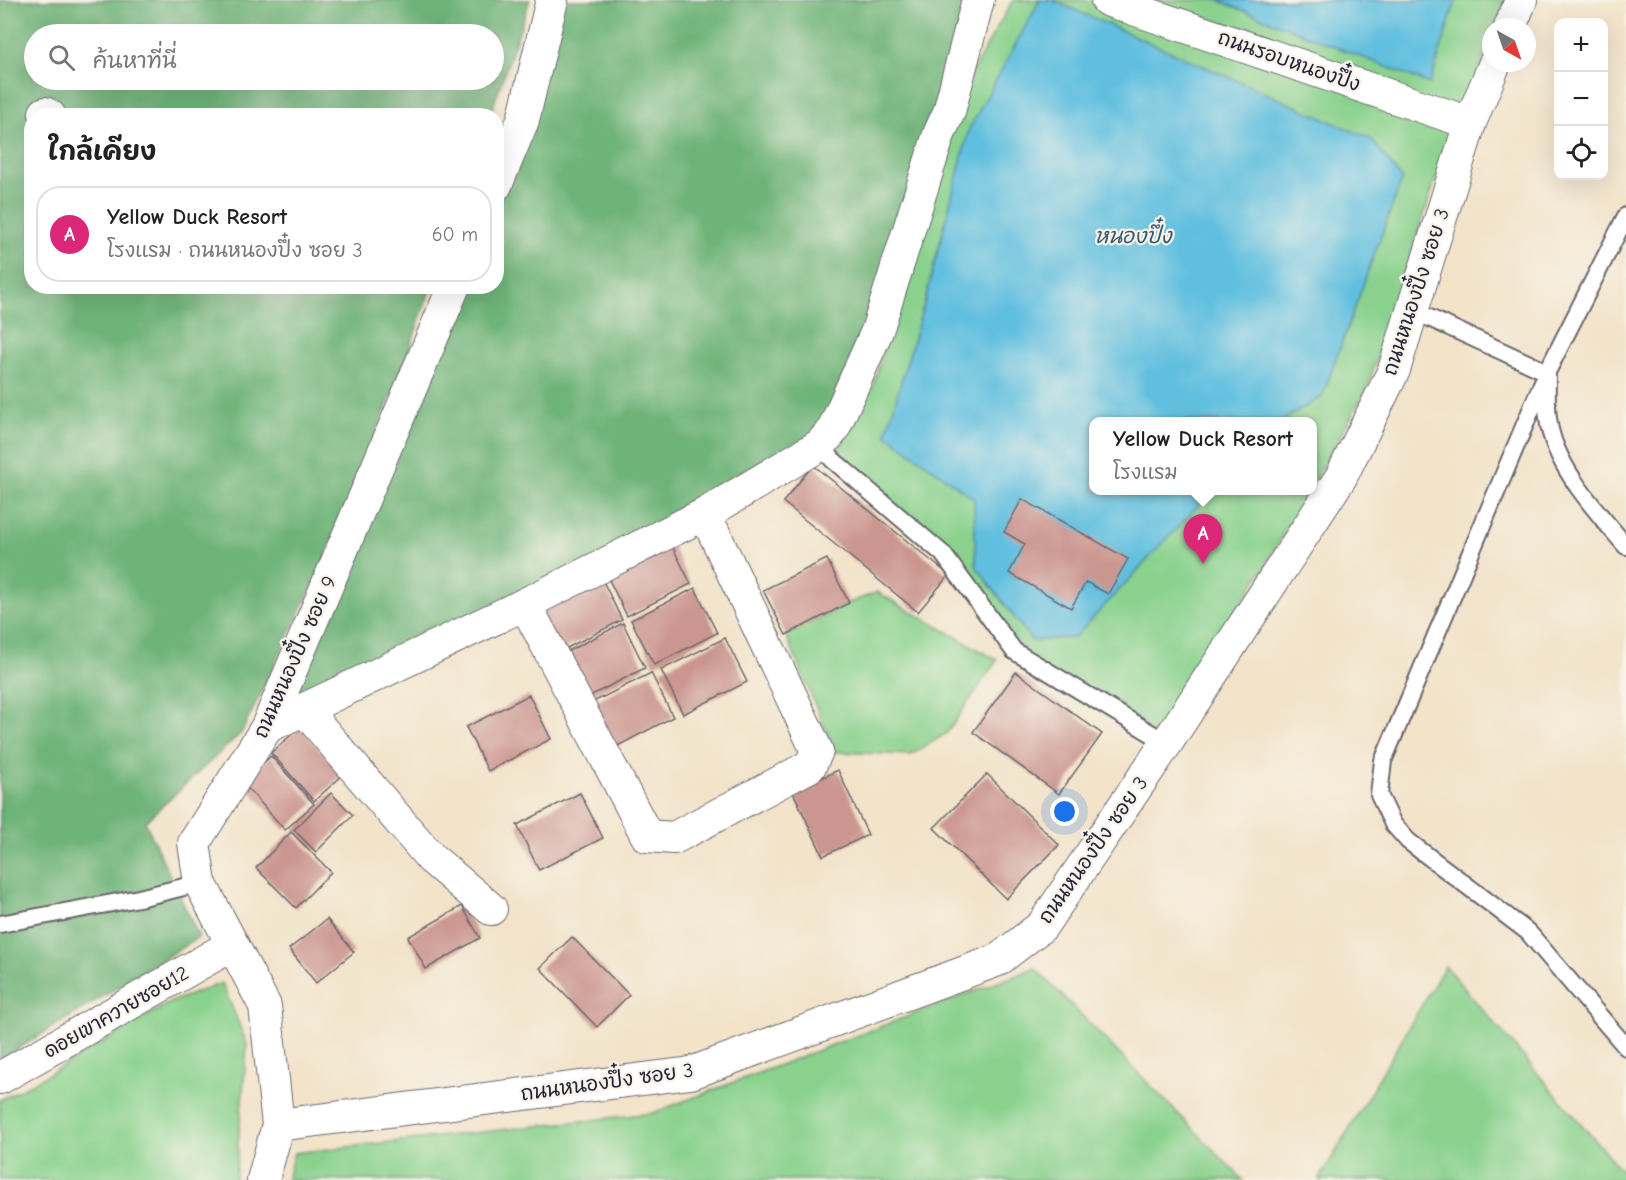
<!DOCTYPE html>
<html lang="th">
<head>
<meta charset="utf-8">
<style>
	:root { --surface:#fff; --page:#f6f6f6; --text:#222; --muted:#767676; --line:#e0e0e0; --accent:#db2777 }
	body { margin:0; font-family:"Comic Neue","Playpen Sans Thai",sans-serif; background:var(--page); color:var(--text) }
	.controls { position:absolute; right:18px; top:18px; display:grid; overflow:hidden; border-radius:12px; box-shadow:0 6px 24px #0002 }
	.controls button { width:54px; height:54px; display:grid; place-items:center; padding:0; border:0; border-bottom:2px solid var(--line); background:var(--surface); color:var(--text); font:30px sans-serif }
	.compass { position:absolute; left:1482px; top:18px; width:54px; height:54px; border-radius:50%; background:var(--surface); box-shadow:0 6px 24px #0002; rotate:140deg }
	.you { position:absolute; left:1065px; top:812px; width:21px; height:21px; margin:-15px; border:4px solid #fff; border-radius:50%; background:#1a73e8; box-shadow:0 0 0 9px #1a73e833 }
	.badge { display:grid; place-items:center; width:39px; height:39px; border-radius:50%; background:var(--accent); color:#fff; font-size:20px; font-weight:700 }
	.pin { position:absolute; translate:-50% -50px; filter:drop-shadow(0 2px 3px #0008) }
	.pin::after { content:''; position:absolute; top:32px; width:21px; height:18px; background:inherit; clip-path:polygon(0 0,100% 0,50% 100%) }
	.popup { position:absolute; left:1089px; top:417px; width:228px; height:78px; box-sizing:border-box; display:grid; place-content:center; border-radius:12px; background:var(--surface); filter:drop-shadow(0 2px 4px #0005); font-size:20px; white-space:nowrap; color:var(--muted) }
	.popup b { font-size:22px; color:var(--text) }
	.popup::after { content:''; position:absolute; left:50%; top:100%; margin-left:-12px; border:12px solid transparent; border-top-color:var(--surface) }
	.list { margin:0; padding:0; list-style:none }
	h2 { display:flex; justify-content:space-between; align-items:center; height:78px; margin:0; padding:0 24px; font-size:26px }
	h2 small { font-size:20px; font-weight:400; color:var(--muted) }
	.list li { display:grid; grid-template-columns:39px 1fr auto; gap:18px; align-items:center; box-sizing:border-box; height:96px; margin:0 12px 12px; padding:0 12px; border:2px solid var(--line); border-radius:24px }
	.list b { display:block; font-size:22px; white-space:nowrap }
	.list p { margin:0; font-size:20px; white-space:nowrap; color:var(--muted) }
	.list em { font-size:20px; font-style:normal; color:var(--muted) }
	.icon { flex:none; width:33px; height:33px; fill:none; stroke:currentColor; stroke-width:2; stroke-linecap:round; stroke-linejoin:round }
	.map { position:relative; flex:none; width:1626px; height:1180px; overflow:hidden }
	.search { position:absolute; background:var(--surface); box-shadow:0 6px 24px #0002; left:24px; top:24px; width:480px; height:66px; display:flex; align-items:center; gap:15px; box-sizing:border-box; padding:0 21px; border-radius:33px; color:var(--muted); font-size:22px }
	.panel { position:absolute; background:var(--surface); box-shadow:0 6px 24px #0002; left:24px; top:108px; width:480px; height:186px; border-radius:24px }
	.map>svg:first-child { display:block }
	.green { fill:#89d18d; stroke:#567a64; stroke-width:1.5 }
	.forest { fill:#6eb378; stroke:#486a5a; stroke-width:1.5; fill-rule:evenodd }
	.water { fill:#61bfdf; stroke:#42708d; stroke-width:1.5 }
	.building { fill:#cb9690 }
	.lines { fill:none; stroke-linecap:round; stroke-linejoin:round }
	.service-casing { stroke:#6b666d; stroke-width:20 }
	.minor-casing { stroke:#6b666d; stroke-width:34 }
	.service { stroke:#fff; stroke-width:16 }
	.minor { stroke:#fff; stroke-width:32 }
	.labels { text-anchor:middle; dominant-baseline:central; stroke-width:4.5; stroke-linejoin:round; paint-order:stroke }
	.street-label { font-size:20px; fill:#22223b; stroke:#f7f3e8 }
	.water-label { font-size:21px; font-style:italic; fill:#385974; stroke:#f7f3e8 }
</style>
</head>
<body>
<div class="map">
<svg width="1626" height="1180" viewBox="0 0 1626 1180">
	<rect width="100%" height="100%" fill="#f7f3e8"/>
	<filter id="ink" filterUnits="userSpaceOnUse"><feTurbulence type="fractalNoise" baseFrequency=".0167" numOctaves="2"/><feDisplacementMap in="SourceGraphic" scale="12" xChannelSelector="R" yChannelSelector="G"/><feConvolveMatrix kernelMatrix="1 2 1 2 8 2 1 2 1" color-interpolation-filters="sRGB"/></filter>
	<filter id="wash" filterUnits="userSpaceOnUse"><feTurbulence type="fractalNoise" baseFrequency=".008" numOctaves="4" result="noise"/><feDisplacementMap in="SourceGraphic" scale="24" xChannelSelector="R" yChannelSelector="G"/><feGaussianBlur stdDeviation="1.35" result="paint"/><feColorMatrix in="noise" values="0 0 0 0 0 0 0 0 0 0 0 0 0 0 0 0 0 1.4 0 .05"/><feComposite in="paint" operator="in"/></filter>
	<g filter="url(#wash)">
		<rect width="100%" height="100%" fill="#f2e3c9"/>
		<g class="green">
			<path d="M1013,0H1509L1495,27H1491V35L1487,42L1470,123L1438,172L1367,389L1313,483L1312,422H1094V490L1308,491L1259,576L1154,735L1014,651L943,554L833,460L873,387L949,112Z"/>
			<path d="M877,592L997,660L947,733L911,755L835,752L786,635L849,603Z"/>
			<path d="M1445,966L1626,1176V1180H1319Z"/>
			<path d="M1035,968L1243,1180H287L294,1153L653,1113Z"/>
			<path d="M222,983L247,1044L235,1180H0V1100L37,1081L171,1002Z"/>
		</g>
		<g class="forest">
			<path d="M0,0H530L490,115L32,116V286L431,287L403,367L318,575L242,732L145,822L199,937L0,1060ZM34,34H494V80H34Z"/>
			<path d="M552,0H992L820,445L267,727L454,287L496,286L497,185Z"/>
		</g>
		<g class="water">
			<path d="M1040,0H1052L1371,139L1402,179L1322,397L1282,421L1094,422V490L1212,491L1075,637L1032,641L976,566L974,499L886,434L926,297L969,129Z"/>
			<path d="M1217,0H1456L1430,84Z"/>
		</g>
		<g id="blocks">
			<g class="building">
				<path d="M813,465L949,575L918,612L783,502Z"/>
				<path d="M1022,499L1128,559L1108,594L1086,582L1071,608L1009,573L1025,544L1004,532Z"/>
				<path d="M669,540L691,584L627,616L605,572Z"/>
				<path d="M827,559L849,603L786,635L763,590Z"/>
				<path d="M600,575L622,620L559,652L536,607Z"/>
				<path d="M695,588L717,633L654,665L631,620Z"/>
				<path d="M623,623L645,668L582,700L560,655Z"/>
				<path d="M725,638L747,682L683,714L661,670Z"/>
				<path d="M1016,672L1102,734L1059,794L973,732Z"/>
				<path d="M651,673L673,717L610,750L587,705Z"/>
				<path d="M529,695L551,739L488,771L466,727Z"/>
				<path d="M300,727L343,775L314,801L271,753Z"/>
				<path d="M271,756L314,804L285,830L242,782Z"/>
				<path d="M838,770L868,835L823,856L793,792Z"/>
				<path d="M987,774L1059,845L1006,899L934,828Z"/>
				<path d="M331,793L353,815L316,852L294,830Z"/>
				<path d="M580,793L603,838L539,870L517,825Z"/>
				<path d="M291,832L331,872L296,908L256,868Z"/>
				<path d="M462,906L480,938L426,969L408,937Z"/>
				<path d="M327,919L354,952L316,983L289,949Z"/>
				<path d="M572,937L629,995L597,1027L540,968Z"/>
			</g>
		</g>
	</g>
	<g filter="url(#ink)">
		<use href="#blocks" fill-opacity="0" stroke="#6b666d" stroke-width="1.5"/>
		<g class="lines">
			<defs>
				<g id="service">
					<path d="M1626,216L1547,372L1383,761L1379,795L1393,824L1408,841L1528,932L1626,1047"/>
					<path d="M1412,310L1547,372C1547,388 1546,403 1548,418C1553,465 1597,512 1626,546"/>
					<path d="M820,445L833,460L943,554L1014,651L1154,735L1168,741"/>
					<path d="M0,924L139,898L200,883"/>
				</g>
				<g id="minor">
					<path d="M1107,0L1470,123"/>
					<path d="M1510,27L1521,0"/>
					<path d="M45,113L50,116"/>
					<path d="M496,185L523,120L552,0"/>
					<path d="M525,604L647,836L674,838L810,766L817,751L705,514"/>
					<path d="M304,709L431,858L491,909"/>
					<path d="M267,727L525,604L705,514L820,445L833,430L877,331L939,134L949,112L978,0"/>
					<path d="M0,1078L232,945"/>
					<path d="M278,1125L691,1073L998,960L1042,926L1168,741L1341,477L1394,370L1470,123L1495,63"/>
					<path d="M263,1180L278,1125L265,1006L200,883L194,843L267,727L454,286"/>
				</g>
			</defs>
			<use href="#service" class="service-casing"/>
			<use href="#minor" class="minor-casing"/>
			<use href="#service" class="service"/>
			<use href="#minor" class="minor"/>
		</g>
	</g>
	<g class="labels">
		<g class="street-label">
			<text transform="translate(1289 61) rotate(19)">ถนนรอบหนองปึ๋ง</text>
			<text transform="translate(1416 292) rotate(-72)">ถนนหนองปึ๋ง ซอย 3</text>
			<text transform="translate(295 657) rotate(-66)">ถนนหนองปึ๋ง ซอย 9</text>
			<text transform="translate(1093 850) rotate(-55)">ถนนหนองปึ๋ง ซอย 3</text>
			<text transform="translate(116 1012) rotate(-30)">ดอยเขาควายซอย12</text>
			<text transform="translate(607 1082) rotate(-8)">ถนนหนองปึ๋ง ซอย 3</text>
		</g>
		<g class="water-label">
			<text x="1133" y="236">หนองปึ๋ง</text>
		</g>
	</g>
</svg>
<div class="controls">
<button>+</button>
<button>−</button>
<button><svg class="icon" aria-label="locate" viewBox="0 0 24 24"><circle cx="12" cy="12" r="6"/><path d="M12 2v4M12 18v4M2 12h4M18 12h4"/></svg></button>
</div>
<svg class="compass" viewBox="-18 -18 36 36"><path d="M0-13l5 13h-10z" fill="#e53935"/><path d="M0 13l5-13h-10z" fill="#767676"/></svg>
<div class="you"></div>
<div class="pin badge" style="left:1203px;top:564px">A</div>
<div class="popup"><b>Yellow Duck Resort</b>โรงแรม</div>
<div class="search"><svg class="icon" aria-label="search" viewBox="0 0 24 24"><circle cx="10" cy="10" r="6"/><path d="M15 15l6 6"/></svg>ค้นหาที่นี่</div>
<section class="panel">
<h2>ใกล้เคียง<small></small></h2>
<ul class="list">
<li><span class="badge">A</span><div><b>Yellow Duck Resort</b><p>โรงแรม · ถนนหนองปึ๋ง ซอย 3</p></div><em>60 m</em></li>
</ul>
</section>
</div>
</body>
</html>
